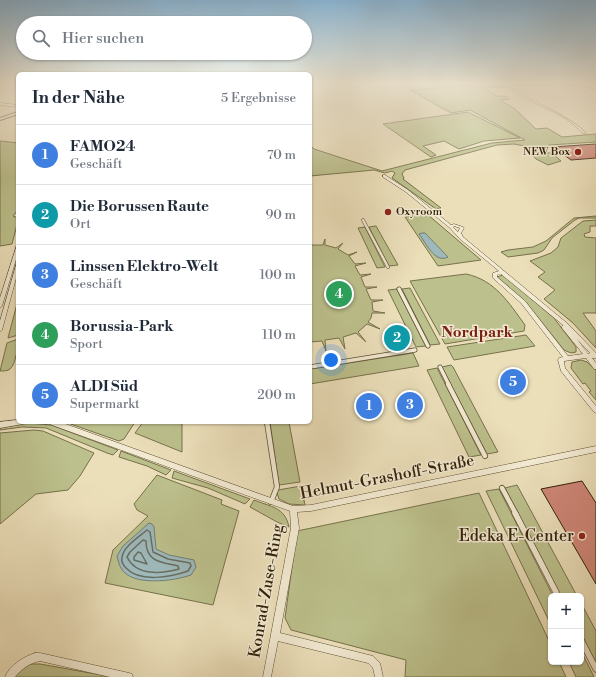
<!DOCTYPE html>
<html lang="de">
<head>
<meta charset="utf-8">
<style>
	:root { --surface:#fff; --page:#f6f6f7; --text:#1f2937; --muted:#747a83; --line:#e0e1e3; --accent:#8f2418 }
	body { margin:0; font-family:"Libre Bodoni",serif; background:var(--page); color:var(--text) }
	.controls { position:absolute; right:12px; bottom:12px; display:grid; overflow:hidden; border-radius:6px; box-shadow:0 1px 3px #0004 }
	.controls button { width:36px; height:36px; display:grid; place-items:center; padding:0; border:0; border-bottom:1px solid var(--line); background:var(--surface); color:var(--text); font:20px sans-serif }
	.you { position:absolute; left:331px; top:360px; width:14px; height:14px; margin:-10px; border:3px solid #fff; border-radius:50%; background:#1a73e8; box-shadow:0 0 0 6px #1a73e833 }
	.badge { display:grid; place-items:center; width:26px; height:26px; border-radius:50%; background:var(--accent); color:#fff; font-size:13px; font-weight:700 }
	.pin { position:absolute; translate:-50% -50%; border:2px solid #fff; box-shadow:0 1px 4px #0006 }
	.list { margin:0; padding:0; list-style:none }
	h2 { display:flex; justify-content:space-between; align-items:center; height:52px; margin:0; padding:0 16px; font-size:17px }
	h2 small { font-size:13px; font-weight:400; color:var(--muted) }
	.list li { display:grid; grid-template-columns:26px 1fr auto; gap:12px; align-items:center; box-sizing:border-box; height:60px; padding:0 16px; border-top:1px solid var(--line) }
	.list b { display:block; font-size:15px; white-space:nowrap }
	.list p { margin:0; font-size:13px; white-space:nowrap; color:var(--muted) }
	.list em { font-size:13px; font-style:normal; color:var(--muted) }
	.icon { flex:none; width:22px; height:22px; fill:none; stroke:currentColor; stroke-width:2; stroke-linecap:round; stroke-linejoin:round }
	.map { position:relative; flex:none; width:596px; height:677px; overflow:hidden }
	.search { position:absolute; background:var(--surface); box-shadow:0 1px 3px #0004; left:16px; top:16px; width:296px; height:44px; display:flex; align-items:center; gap:10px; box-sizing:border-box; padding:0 14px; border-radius:22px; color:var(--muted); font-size:15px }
	.panel { position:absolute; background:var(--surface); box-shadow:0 1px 3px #0004; left:16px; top:72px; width:296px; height:352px; border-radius:6px }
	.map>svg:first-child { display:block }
	.green { fill:#bcc08c; stroke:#77714b }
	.water { fill:#9eb9bb; stroke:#737d74 }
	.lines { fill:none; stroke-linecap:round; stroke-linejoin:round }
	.shore { stroke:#686e62; stroke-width:1.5 }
	.building { fill:#ce8677; stroke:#32220a }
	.pedestrian-far3-casing { stroke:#605136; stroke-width:3.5 }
	.pedestrian-far2-casing { stroke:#605136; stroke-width:5 }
	.pedestrian-far1-casing { stroke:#605136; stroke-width:6 }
	.pedestrian-casing { stroke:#605136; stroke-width:7 }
	.minor-casing { stroke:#605136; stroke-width:1 }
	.tertiary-casing { stroke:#605136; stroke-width:2 }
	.pedestrian-far3 { stroke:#f2ead2; stroke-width:2.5 }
	.pedestrian-far2 { stroke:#f2ead2; stroke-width:3.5 }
	.pedestrian-far1 { stroke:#f2ead2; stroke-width:4.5 }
	.pedestrian { stroke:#f2ead2; stroke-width:5.5 }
	.minor { fill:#f2ead2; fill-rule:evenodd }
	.tertiary { fill:#f2ead2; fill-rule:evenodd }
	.poi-dot { fill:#8f2418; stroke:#f2ead2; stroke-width:1.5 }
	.labels { text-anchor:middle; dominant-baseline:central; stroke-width:3; stroke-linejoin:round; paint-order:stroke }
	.far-poi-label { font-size:11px; fill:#32220a; stroke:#f2ead2; text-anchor:end }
	.quarter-label { font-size:15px; font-weight:bold; fill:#7a1f14; stroke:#f2ead2 }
	.near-street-label { font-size:16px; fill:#32220a; stroke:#f2ead2 }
	.near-poi-label { font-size:16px; fill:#32220a; stroke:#f2ead2; text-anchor:end }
</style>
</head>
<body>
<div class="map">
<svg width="596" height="677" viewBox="0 0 596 677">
	<rect width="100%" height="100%" fill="#ebdfba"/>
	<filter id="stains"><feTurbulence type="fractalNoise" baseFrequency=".005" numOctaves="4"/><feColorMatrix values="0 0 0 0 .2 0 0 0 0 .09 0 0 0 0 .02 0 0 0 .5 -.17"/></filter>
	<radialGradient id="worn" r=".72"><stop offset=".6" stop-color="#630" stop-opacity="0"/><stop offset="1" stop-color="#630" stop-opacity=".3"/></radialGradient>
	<g class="green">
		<path d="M503,84L508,87L485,88L496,96H506L510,99L500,100L515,109L536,129L547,128L562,137L596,134V142L549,145L545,149L548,153H552L561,161L548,165L536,159L525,146L514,144L497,145L405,170L402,174L404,178L403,179L441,208L436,209L392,178L395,173L392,171L385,173L374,170L310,176V145L314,149L382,171L492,143L525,140L470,110L451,113L410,90L470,85Z"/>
		<path d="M468,112L520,138L484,141L459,149L444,141L423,146L436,155L431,157L383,124Z"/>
		<path d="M0,141L18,143V210L13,216L18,218V221L12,244L0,246Z"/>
		<path d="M427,214L481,260L438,266L405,217Z"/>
		<path d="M596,216V218H579L575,220L552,238L544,250L538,253L508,257L501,252L508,250L533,247L546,241L574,218Z"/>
		<path d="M596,220V226H590V232L584,234L585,237L596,238V313H583L596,331V348L573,323L544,299L555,290L538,277L545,272L530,261L551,253L558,247L561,238L583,221Z"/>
		<path d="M376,226L398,265L389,266L369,227Z"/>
		<path d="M365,227L385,267L377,268L358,228Z"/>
		<path d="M325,239V245L336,248L343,243L338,249L348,255L357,252L349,256L355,264L366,263L355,266L360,275L371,274L361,277L365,287H377L366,289L371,300H383L372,302L373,311L385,313H372L371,318L368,322L380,329L367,324L358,332L366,342L356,333L343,337L345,349L339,338L325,340L326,351L322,341L310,342V245H323Z"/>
		<path d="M466,274C495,280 509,303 525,325L524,331L445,344L410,281Z"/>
		<path d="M503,275L554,318L576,347V352L571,353L564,350L525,301L497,277Z"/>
		<path d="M410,288L440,344L430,345L402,289Z"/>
		<path d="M397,289L426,346L416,347L388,290Z"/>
		<path d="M18,300V335L8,338Z"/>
		<path d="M526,335L535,346L454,360L447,347Z"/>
		<path d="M18,339C18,346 16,364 10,369C8,371 3,371 0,371L7,343Z"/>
		<path d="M413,353L419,366L310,384V369Z"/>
		<path d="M581,360L587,362L596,370V400L589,392L591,391L585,383L583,384L571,368L572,362Z"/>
		<path d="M451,365L453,367L498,452L487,454L442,367Z"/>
		<path d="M437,368L481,455L469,457L427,370Z"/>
		<path d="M65,422H135L124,439L119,441Z"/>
		<path d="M143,422H182V452L135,433Z"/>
		<path d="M270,422H289L300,482L279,485Z"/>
		<path d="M29,423L51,425L118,450L113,455L107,453L46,428L22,427L0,430V428Z"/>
		<path d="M34,430L43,431L94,453L80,476L68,490L36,494L0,524V433Z"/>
		<path d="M121,451L171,470L166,475L147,466L119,457Z"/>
		<path d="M174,471L250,499L245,504L208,488L172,478Z"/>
		<path d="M157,475L222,500L221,504L239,511L213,605L105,583L113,550L148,516L137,510L134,504Z"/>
		<path d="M517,485L577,596H561L505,488Z"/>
		<path d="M301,486L305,505L289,504L279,499L277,493L278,490Z"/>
		<path d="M499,489L553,596H551V625L486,491Z"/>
		<path d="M479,493L551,645V662H559L566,677H405L406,660L291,630L285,618L297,531Z"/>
		<path d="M254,500C271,507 285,507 289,527L277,522L250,507Z"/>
		<path d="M581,603L596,631V663L581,634Z"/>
		<path d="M581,651L594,677H576L569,662H581Z"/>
		<path d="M29,664H40L112,677H14Z"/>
	</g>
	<g class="water">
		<path d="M422,233H425L448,257C435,264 426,243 419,234Z"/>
		<path d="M149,523L152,524L154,527L156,549L169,555L194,560L196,567L191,575C174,581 131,587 121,568C119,565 118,560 117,556L123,546Z"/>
	</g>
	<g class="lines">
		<g class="shore">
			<path d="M147,530L150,532L153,552L168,559L190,563L191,566L188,571C171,577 140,583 126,568C123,565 121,561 122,557C124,546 139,537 147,530Z"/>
			<path d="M143,540L146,541C146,562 161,562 178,566L179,569C161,574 136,576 127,557L130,552Z"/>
			<path d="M138,552L141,553L147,564L134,560V557Z"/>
		</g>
	</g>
	<g class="building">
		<path d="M596,144V158L571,160L553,147Z"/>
		<path d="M582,481L596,503V584L541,489Z"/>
	</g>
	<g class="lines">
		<defs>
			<path id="pedestrian-far3" d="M363,220L388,267"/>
			<g id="pedestrian-far2">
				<path d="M399,289L428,346"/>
				<path d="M310,367L415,350"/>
				<path d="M440,367L449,385"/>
			</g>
			<g id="pedestrian-far1">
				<path d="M448,384L485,456"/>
				<path d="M267,422L277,487L271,502"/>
				<path d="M502,488L516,514"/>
			</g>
			<g id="pedestrian">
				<path d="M515,513L558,596"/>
				<path d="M581,640L596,669"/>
			</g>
			<g id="minor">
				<path d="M503,83H505C511,88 518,92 525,96C546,108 569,116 586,133L584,134C578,128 572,123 565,118C544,106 521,99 503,83Z"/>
				<path d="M596,83V84L583,85L582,84Z"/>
				<path d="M0,103L18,105V107L0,105Z"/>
				<path d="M383,175H385L408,190L451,225L454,224L463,227L464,228L461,233L463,237L568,324L596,353V358H592L596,363V369H594L586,358L564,361L565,368L596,406V413L594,412L561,371L558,360L559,358L563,357L521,303L493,278V273L499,271L460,239L450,228L406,192L383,177ZM454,226L460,228L458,232L453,227ZM501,274L563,325L562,327V328L583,354L568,356L525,301L497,277V275ZM577,339L590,353L588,354Z"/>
				<path d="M17,245H18V253L2,306L0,308V298Z"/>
				<path d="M17,262H18V271L2,330L0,332V321Z"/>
				<path d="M18,420V422H24L23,424L0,428V422Z"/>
				<path d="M49,422H60L293,506L311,505L596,446V452L311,511L297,512L299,528L280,633L373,656L380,663L383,677H375L373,668L368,663L278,641L271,677H263L291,528L290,511L52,425L50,424Z"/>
				<path d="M35,653H40L129,673L132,674L133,677H110L40,661C29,663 22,669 15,677H5C10,665 23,657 35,653Z"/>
			</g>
			<g id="tertiary">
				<path d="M505,83H576L596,87V89L574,84L516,85Z"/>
				<path d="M18,112V114L0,120V118Z"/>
			</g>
		</defs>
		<use href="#pedestrian-far3" class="pedestrian-far3-casing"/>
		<use href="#pedestrian-far2" class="pedestrian-far2-casing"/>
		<use href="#pedestrian-far1" class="pedestrian-far1-casing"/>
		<use href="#pedestrian" class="pedestrian-casing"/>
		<use href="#minor" class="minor-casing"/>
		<use href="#tertiary" class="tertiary-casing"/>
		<use href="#pedestrian-far3" class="pedestrian-far3"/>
		<use href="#pedestrian-far2" class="pedestrian-far2"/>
		<use href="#pedestrian-far1" class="pedestrian-far1"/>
		<use href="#pedestrian" class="pedestrian"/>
		<use href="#minor" class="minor"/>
		<use href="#tertiary" class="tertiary"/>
	</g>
	<linearGradient id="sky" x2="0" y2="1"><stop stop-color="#8ab6d6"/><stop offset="0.47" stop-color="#f6f1e0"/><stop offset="1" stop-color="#f6f1e0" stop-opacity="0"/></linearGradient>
	<rect width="596" height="177" fill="url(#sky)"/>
	<g class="poi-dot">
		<circle cx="578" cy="152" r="4"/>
		<circle cx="388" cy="212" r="4"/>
		<circle cx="582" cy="536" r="4"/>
	</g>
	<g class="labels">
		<g class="far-poi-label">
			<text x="570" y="152">NEW Box</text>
			<text x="396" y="212" text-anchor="start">Oxyroom</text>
		</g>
		<g class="quarter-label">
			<text x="477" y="332">Nordpark</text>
		</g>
		<g class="near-street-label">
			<text transform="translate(387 477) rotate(-11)">Helmut-Grashoff-Straße</text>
			<text transform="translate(266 591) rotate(-80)">Konrad-Zuse-Ring</text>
		</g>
		<g class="near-poi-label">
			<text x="574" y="536">Edeka E-Center</text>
		</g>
	</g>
	<rect width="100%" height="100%" filter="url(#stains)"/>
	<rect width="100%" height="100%" fill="url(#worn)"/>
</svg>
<div class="controls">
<button>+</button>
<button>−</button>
</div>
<div class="you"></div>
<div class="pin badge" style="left:369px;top:406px;background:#3f7fe0">1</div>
<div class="pin badge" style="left:397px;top:338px;background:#0f9aa8">2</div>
<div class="pin badge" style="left:410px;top:405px;background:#3f7fe0">3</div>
<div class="pin badge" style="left:339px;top:294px;background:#2e9e5b">4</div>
<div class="pin badge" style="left:513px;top:382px;background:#3f7fe0">5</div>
<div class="search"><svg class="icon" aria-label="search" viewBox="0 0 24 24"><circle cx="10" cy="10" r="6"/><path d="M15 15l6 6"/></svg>Hier suchen</div>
<section class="panel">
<h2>In der Nähe<small>5 Ergebnisse</small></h2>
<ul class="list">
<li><span class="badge" style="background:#3f7fe0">1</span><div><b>FAMO24</b><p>Geschäft</p></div><em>70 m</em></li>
<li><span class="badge" style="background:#0f9aa8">2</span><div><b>Die Borussen Raute</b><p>Ort</p></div><em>90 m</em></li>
<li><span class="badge" style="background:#3f7fe0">3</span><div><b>Linssen Elektro-Welt</b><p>Geschäft</p></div><em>100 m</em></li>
<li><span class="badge" style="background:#2e9e5b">4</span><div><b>Borussia-Park</b><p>Sport</p></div><em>110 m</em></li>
<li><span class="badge" style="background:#3f7fe0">5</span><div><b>ALDI Süd</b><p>Supermarkt</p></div><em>200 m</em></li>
</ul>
</section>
</div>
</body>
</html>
